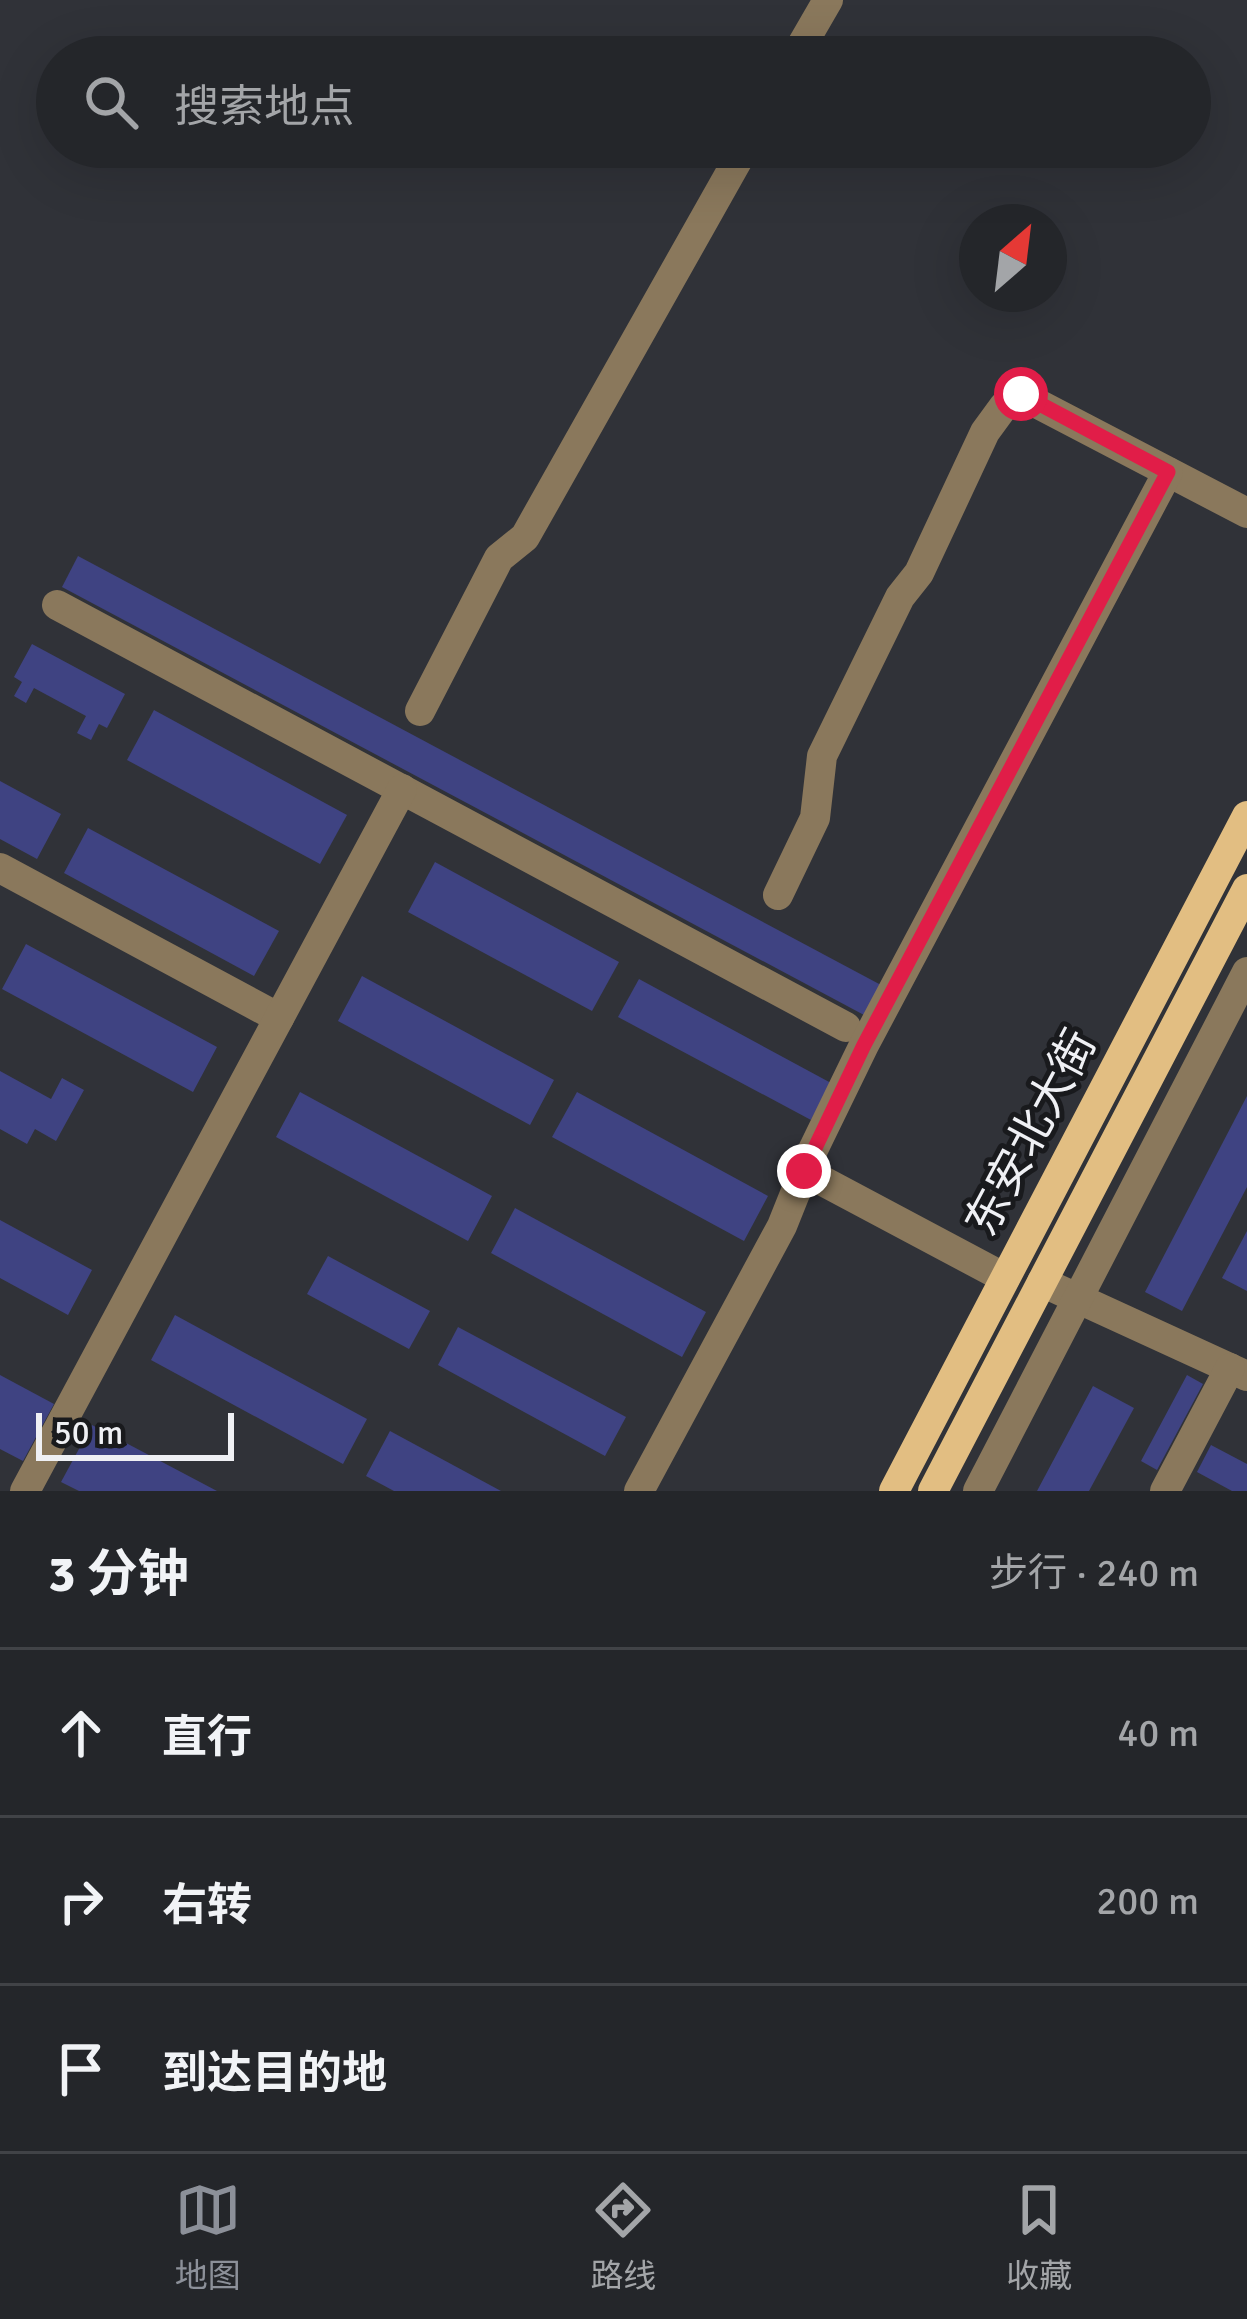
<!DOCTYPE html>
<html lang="zh">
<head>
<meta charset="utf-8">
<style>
	:root { --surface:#24262a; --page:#2c2e32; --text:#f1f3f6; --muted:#a3a5a8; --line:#414347; --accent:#8c9099 }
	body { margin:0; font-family:Signika,"Noto Sans SC",sans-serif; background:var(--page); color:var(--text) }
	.compass { position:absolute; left:959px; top:204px; width:108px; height:108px; border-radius:50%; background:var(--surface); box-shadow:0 12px 48px #0002; rotate:28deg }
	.scale { position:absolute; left:36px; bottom:30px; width:198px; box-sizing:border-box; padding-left:12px; border:6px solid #eff0f4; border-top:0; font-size:33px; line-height:42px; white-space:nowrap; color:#eff0f4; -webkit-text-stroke:9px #191a1d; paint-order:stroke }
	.stop { position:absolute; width:36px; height:36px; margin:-27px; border:9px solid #e11d48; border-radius:50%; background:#fff }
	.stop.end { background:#e11d48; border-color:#fff; box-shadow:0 3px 12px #0008 }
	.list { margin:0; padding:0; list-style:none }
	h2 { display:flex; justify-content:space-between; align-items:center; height:156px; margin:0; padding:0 48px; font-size:51px }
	h2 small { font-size:39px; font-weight:400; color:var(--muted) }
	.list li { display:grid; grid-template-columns:78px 1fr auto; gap:36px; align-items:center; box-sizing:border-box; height:168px; padding:0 48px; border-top:3px solid var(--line) }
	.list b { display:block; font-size:45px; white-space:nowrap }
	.list em { font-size:39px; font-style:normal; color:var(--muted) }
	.icon { flex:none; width:66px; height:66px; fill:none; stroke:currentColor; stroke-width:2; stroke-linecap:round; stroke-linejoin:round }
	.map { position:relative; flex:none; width:1247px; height:1491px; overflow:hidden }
	.search { position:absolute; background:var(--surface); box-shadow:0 12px 48px #0002; left:36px; right:36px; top:36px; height:132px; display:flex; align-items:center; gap:30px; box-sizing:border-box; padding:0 42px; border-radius:66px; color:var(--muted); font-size:45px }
	.sheet { height:660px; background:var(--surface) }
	nav { display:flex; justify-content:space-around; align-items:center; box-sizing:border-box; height:168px; border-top:3px solid var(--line); background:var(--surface); font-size:33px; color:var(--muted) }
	nav a { display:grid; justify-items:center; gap:6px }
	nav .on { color:var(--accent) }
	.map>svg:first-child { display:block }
	.building { fill:#3f4382 }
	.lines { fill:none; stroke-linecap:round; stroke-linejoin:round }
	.minor { stroke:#8a785c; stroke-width:30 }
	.major { stroke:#e2be82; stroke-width:30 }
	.route { stroke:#e11d48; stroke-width:15 }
	.labels { text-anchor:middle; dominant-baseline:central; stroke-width:10; stroke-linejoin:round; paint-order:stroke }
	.street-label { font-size:45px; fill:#eff0f4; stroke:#191a1d }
</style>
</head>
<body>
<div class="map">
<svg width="1247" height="1491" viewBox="0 0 1247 1491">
	<rect width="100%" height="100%" fill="#303238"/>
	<g class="building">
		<path d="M78,556L881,985L864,1015L62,587Z"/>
		<path d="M32,644L125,694L107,728L99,724L91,740L77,733L86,716L34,688L26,703L14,696L22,682L14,677Z"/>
		<path d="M154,710L347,815L320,864L127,760Z"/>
		<path d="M0,781L61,814L37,859L0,839Z"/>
		<path d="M88,828L279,931L254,976L64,873Z"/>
		<path d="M435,862L619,962L592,1011L408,912Z"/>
		<path d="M26,944L217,1047L193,1092L2,989Z"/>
		<path d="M362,976L554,1080L530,1125L338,1021Z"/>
		<path d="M639,979L831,1083L811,1120L618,1017Z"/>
		<path d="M0,1071L51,1099L62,1078L84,1090L56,1141L35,1129L27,1144L0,1129Z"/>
		<path d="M300,1092L492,1196L468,1241L276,1137Z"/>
		<path d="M577,1092L768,1196L744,1241L552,1137Z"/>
		<path d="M1247,1096V1187L1182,1311L1145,1292Z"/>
		<path d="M515,1208L706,1312L682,1357L491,1253Z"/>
		<path d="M0,1220L92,1270L68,1315L0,1278Z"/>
		<path d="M1247,1231V1291L1222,1278Z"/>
		<path d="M328,1256L430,1311L409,1349L307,1294Z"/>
		<path d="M175,1315L367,1419L343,1464L151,1360Z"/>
		<path d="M458,1327L626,1417L605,1456L438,1365Z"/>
		<path d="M0,1375L54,1404L23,1461L0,1449Z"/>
		<path d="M1187,1375L1203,1384L1157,1470L1141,1461Z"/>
		<path d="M1093,1386L1134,1408L1089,1491H1037Z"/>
		<path d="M92,1425L217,1491H79L61,1482Z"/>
		<path d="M390,1431L501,1491H394L366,1476Z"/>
		<path d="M1211,1445L1247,1464V1491H1232L1197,1472Z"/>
	</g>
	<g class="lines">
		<g class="minor">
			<path d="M795,57L828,0"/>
			<path d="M57,605L846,1027"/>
			<path d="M420,711L499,558L525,537L745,147"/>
			<path d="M0,868L279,1018"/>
			<path d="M778,895L815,818L822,756L900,597L919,573L985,432L1004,406L1021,395L1247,513"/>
			<path d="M804,1171L1005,1278"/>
			<path d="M1042,1282L1247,1376"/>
			<path d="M25,1491L402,789"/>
			<path d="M639,1491L782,1226L810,1156L864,1045L1168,472"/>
			<path d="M978,1491L1247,972"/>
			<path d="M1165,1491L1230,1368"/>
		</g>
		<g class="major">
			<path d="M894,1491L1247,816"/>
			<path d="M933,1491L1247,889"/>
		</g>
	</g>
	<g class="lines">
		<path class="route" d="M804,1171L864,1045L1168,472L1021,394"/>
	</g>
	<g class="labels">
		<g class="street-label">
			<text transform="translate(1031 1133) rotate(-62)">东安北大街</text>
		</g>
	</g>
</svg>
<svg class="compass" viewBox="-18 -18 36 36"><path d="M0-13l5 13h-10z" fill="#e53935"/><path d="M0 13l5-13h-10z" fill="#a3a5a8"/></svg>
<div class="scale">50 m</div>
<div class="stop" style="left:1021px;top:394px"></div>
<div class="stop end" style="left:804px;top:1171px"></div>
<div class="search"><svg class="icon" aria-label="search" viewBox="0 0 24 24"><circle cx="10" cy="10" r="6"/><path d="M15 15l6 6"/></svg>搜索地点</div>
</div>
<section class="sheet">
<h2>3 分钟<small>步行 · 240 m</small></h2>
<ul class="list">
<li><svg class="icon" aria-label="ahead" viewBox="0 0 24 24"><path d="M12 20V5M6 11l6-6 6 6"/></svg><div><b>直行</b></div><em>40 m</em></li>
<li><svg class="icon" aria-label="right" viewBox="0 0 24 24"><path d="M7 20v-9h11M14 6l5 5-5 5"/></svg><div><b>右转</b></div><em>200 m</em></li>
<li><svg class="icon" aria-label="arrive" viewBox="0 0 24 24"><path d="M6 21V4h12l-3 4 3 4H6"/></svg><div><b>到达目的地</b></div></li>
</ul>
</section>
<nav>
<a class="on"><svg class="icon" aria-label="map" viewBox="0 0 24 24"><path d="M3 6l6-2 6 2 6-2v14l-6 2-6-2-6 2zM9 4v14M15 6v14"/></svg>地图</a>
<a><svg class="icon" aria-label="directions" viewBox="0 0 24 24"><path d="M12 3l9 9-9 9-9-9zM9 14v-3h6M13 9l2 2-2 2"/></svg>路线</a>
<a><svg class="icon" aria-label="saved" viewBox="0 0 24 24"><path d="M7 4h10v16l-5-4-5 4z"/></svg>收藏</a>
</nav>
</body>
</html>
